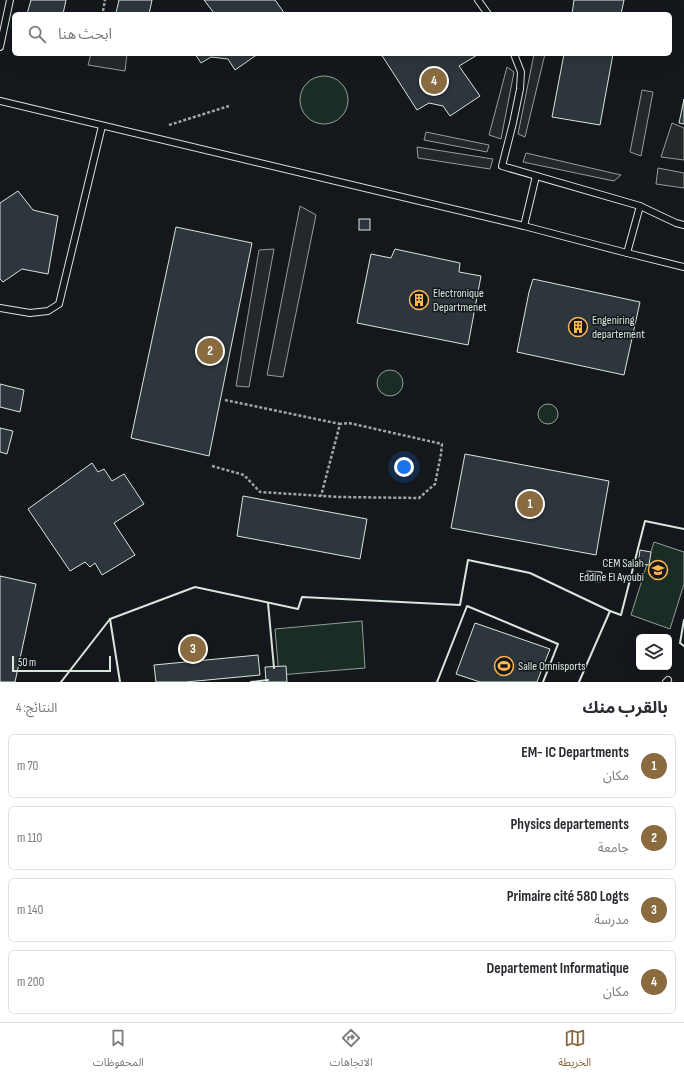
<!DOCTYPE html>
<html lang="ar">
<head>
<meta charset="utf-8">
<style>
	:root { --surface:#fff; --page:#f7f7f7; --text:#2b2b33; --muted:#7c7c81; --line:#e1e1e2; --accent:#8a6a3f }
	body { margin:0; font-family:"Sofia Sans Condensed","Noto Sans Arabic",sans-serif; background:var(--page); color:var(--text); direction:rtl }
	.controls { position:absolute; right:12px; bottom:12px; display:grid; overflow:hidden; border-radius:6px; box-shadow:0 4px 16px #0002 }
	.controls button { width:36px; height:36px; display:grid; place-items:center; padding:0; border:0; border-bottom:1px solid var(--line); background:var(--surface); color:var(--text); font:20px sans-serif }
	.scale { position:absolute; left:12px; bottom:10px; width:99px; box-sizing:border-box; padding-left:4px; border:2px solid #d8e6dc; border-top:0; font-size:11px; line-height:14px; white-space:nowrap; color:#d8e6dc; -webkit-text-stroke:3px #14181c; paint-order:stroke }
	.you { position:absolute; left:404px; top:467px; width:14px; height:14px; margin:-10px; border:3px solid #fff; border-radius:50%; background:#1a73e8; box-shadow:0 0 0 6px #1a73e833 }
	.badge { display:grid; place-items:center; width:26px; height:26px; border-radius:50%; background:var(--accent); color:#fff; font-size:13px; font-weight:700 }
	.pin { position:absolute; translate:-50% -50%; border:2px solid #fff; box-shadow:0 1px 4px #0006 }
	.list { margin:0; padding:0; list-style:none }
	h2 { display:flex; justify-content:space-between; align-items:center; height:52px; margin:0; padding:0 16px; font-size:17px }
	h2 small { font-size:13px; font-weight:400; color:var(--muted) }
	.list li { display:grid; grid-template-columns:26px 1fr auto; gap:12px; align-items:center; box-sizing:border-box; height:64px; margin:0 8px 8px; padding:0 8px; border:1px solid var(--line); border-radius:6px }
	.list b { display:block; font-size:15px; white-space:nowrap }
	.list p { margin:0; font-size:13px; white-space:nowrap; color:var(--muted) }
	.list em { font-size:13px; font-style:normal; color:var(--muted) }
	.icon { flex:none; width:22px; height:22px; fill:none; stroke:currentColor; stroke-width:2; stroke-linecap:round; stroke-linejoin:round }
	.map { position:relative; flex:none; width:684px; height:682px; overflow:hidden; direction:ltr }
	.search { position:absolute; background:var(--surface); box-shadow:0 4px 16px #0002; left:12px; right:12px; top:12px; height:44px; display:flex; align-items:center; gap:10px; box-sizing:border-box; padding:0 14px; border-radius:6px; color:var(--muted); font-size:15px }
	.sheet { height:340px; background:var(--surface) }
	nav { display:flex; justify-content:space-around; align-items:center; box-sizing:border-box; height:56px; border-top:1px solid var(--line); background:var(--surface); font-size:11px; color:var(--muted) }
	nav a { display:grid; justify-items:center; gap:2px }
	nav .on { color:var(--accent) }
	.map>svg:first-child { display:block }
	.green { fill:#1a2d24; stroke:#939e99 }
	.parking { fill:#24282b; stroke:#939e99 }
	.building { fill:#2c363c; stroke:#d8e6dc }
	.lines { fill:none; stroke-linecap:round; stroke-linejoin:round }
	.lane-casing { stroke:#d8e6dc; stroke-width:8 }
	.path { stroke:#9da8a2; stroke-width:2.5; stroke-dasharray:3 2; stroke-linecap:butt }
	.lane { stroke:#14181c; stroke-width:6 }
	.wall { stroke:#d8e6dc; stroke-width:2 }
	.labels { text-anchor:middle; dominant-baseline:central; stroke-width:3; stroke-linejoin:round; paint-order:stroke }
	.poi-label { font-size:12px; fill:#d8e6dc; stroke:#14181c; text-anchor:start }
</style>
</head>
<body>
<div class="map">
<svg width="684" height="682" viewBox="0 0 684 682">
	<rect width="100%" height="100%" fill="#14181c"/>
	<g class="green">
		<circle cx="324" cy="100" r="24"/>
		<circle cx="390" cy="383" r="13"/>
		<circle cx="548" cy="414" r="10"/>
		<path d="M654,542L684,552V584L670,629L631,615Z"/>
		<path d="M362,621L365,668L279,675L275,629Z"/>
	</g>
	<g class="parking">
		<path d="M91,54H127L125,71L88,65Z"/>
		<path d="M534,54H545L525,137L518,134Z"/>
		<path d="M507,67L514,72L501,139L489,135Z"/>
		<path d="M642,90L653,92L641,156L630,152Z"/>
		<path d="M672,123L684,128V160L661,157Z"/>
		<path d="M426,132L489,145L487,152L424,140Z"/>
		<path d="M417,147L493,159L490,169L418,158Z"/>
		<path d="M526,153L621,175L614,181L523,162Z"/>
		<path d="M658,168L684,173V188L656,184Z"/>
		<path d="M300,206L316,215L283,377L267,375Z"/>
		<path d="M274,249L249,387L236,386L259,250Z"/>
	</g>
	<g class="building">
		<path d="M31,0H66L63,14H27Z"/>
		<path d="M119,0H152L149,14L116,13Z"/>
		<path d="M204,0H275L285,14H212L214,13Z"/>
		<path d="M574,0H624L621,14H572Z"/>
		<path d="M195,54H258L235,70L228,59L211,57L201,63Z"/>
		<path d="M381,54H479L459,66L480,96L450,116L443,106L429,103L417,110Z"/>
		<path d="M564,54H613L600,125L552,117Z"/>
		<path d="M684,99V124L679,123Z"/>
		<path d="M18,191L33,210L58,216L48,274L22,269L3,282L0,279V203Z"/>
		<rect x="359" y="219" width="11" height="11"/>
		<path d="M176,227L252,243L209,456L131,438Z"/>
		<path d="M395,249L460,263L459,272L481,276L468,345L357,323L371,254L391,258Z"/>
		<path d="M533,279L640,302L624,375L517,352L529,292Z"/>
		<path d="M0,384L24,390L20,412L0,407Z"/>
		<path d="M0,428L13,431L7,454L0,452Z"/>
		<path d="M465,454L609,481L596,555L451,528Z"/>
		<path d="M92,463L98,472L104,469L112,481L124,474L144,504L114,523L135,555L102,575L95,563L90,567L85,562L70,571L28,509Z"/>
		<path d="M243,496L367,519L360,559L237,536Z"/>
		<path d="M640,550L651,552L649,565L638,564Z"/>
		<path d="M587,571L602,572L601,582L586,581Z"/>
		<path d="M0,576L36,584L15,682H0Z"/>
		<path d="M475,623L550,649L537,682H480L456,674Z"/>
		<path d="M258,655L260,675L186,682H156L154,665Z"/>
		<path d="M286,666L287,682H266L265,667Z"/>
	</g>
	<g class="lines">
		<defs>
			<g id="lane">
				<path d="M478,0L488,14"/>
				<path d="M0,47L10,0"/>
				<path d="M514,54L521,72L520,89L513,123L502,166L640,206L676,223L684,225"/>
				<path d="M0,101L524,226L627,253L684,267"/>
				<path d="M524,226L536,176"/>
				<path d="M627,253L640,206"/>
				<path d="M0,308L30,313L48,311L59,304L102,126"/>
				<path d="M666,682L668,680"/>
			</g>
		</defs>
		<use href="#lane" class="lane-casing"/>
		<g class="path">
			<path d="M103,11L105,0"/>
			<path d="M169,125L229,106"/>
			<path d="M225,400L340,424"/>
			<path d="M212,466L244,475L260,492L339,497L419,498L435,484L441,454L442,444L349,423L340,424L321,496"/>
		</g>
		<use href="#lane" class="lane"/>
		<g class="wall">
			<path d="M268,603L274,668"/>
			<path d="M110,619L120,682"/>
			<path d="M684,620L680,643L684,646"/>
			<path d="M61,682L110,619L195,587L298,609L302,597L460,605L468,560L530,573L610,611L621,615L645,521L684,529"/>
			<path d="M251,682L268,680"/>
			<path d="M437,682L467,606L558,644L543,682"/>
			<path d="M579,682L610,611"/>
		</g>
	</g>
	<defs>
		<symbol id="building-ring" viewBox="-11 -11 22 22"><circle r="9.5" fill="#14181c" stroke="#ffb74d" stroke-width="1.5"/><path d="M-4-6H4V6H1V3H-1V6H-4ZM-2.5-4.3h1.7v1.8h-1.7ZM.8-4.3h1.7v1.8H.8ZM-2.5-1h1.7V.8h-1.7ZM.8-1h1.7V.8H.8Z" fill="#ffb74d"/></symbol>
		<symbol id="school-ring" viewBox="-11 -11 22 22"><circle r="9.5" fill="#14181c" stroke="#ffb74d" stroke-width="1.5"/><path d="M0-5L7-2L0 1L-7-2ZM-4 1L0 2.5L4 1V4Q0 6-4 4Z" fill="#ffb74d"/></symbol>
		<symbol id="stadium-ring" viewBox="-11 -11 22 22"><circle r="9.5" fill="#14181c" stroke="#ffb74d" stroke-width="1.5"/><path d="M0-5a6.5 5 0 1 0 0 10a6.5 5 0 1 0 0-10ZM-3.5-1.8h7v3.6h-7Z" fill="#ffb74d"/></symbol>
	</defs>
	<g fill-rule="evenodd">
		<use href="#building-ring" x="408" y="289" width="22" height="22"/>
		<use href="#building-ring" x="567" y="316" width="22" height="22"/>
		<use href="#school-ring" x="647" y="559" width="22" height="22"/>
		<use href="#stadium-ring" x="493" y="655" width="22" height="22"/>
	</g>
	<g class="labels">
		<g class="poi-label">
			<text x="433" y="293">Electronique<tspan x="433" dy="14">Departmenet</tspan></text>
			<text x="592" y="320">Engeniring<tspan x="592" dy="14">departement</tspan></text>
			<text x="644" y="563" text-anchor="end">CEM Salah<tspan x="644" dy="14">Eddine El Ayoubi</tspan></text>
			<text x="518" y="666">Salle Omnisports</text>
		</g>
	</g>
</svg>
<div class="controls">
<button><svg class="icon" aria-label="layers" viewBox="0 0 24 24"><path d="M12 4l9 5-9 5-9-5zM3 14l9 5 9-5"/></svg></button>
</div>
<div class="scale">50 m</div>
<div class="you"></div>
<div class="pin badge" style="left:530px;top:504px">1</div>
<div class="pin badge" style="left:210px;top:351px">2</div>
<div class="pin badge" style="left:193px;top:649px">3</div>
<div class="pin badge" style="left:434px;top:81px">4</div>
<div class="search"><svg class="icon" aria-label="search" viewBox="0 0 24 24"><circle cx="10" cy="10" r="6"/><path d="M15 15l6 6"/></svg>ابحث هنا</div>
</div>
<section class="sheet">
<h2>بالقرب منك<small>النتائج: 4</small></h2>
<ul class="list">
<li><span class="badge">1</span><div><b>EM- IC Departments</b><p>مكان</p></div><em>70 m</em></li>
<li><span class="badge">2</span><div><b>Physics departements</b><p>جامعة</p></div><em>110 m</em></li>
<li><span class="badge">3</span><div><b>Primaire cité 580 Logts</b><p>مدرسة</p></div><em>140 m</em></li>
<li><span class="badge">4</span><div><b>Departement Informatique</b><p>مكان</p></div><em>200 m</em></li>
</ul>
</section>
<nav>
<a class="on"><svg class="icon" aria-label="map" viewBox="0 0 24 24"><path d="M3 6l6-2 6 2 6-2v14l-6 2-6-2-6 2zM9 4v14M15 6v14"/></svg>الخريطة</a>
<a><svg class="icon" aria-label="directions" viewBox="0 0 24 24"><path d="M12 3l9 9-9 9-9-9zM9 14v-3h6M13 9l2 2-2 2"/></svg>الاتجاهات</a>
<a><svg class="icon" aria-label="saved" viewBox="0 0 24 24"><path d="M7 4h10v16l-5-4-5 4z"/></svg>المحفوظات</a>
</nav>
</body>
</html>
